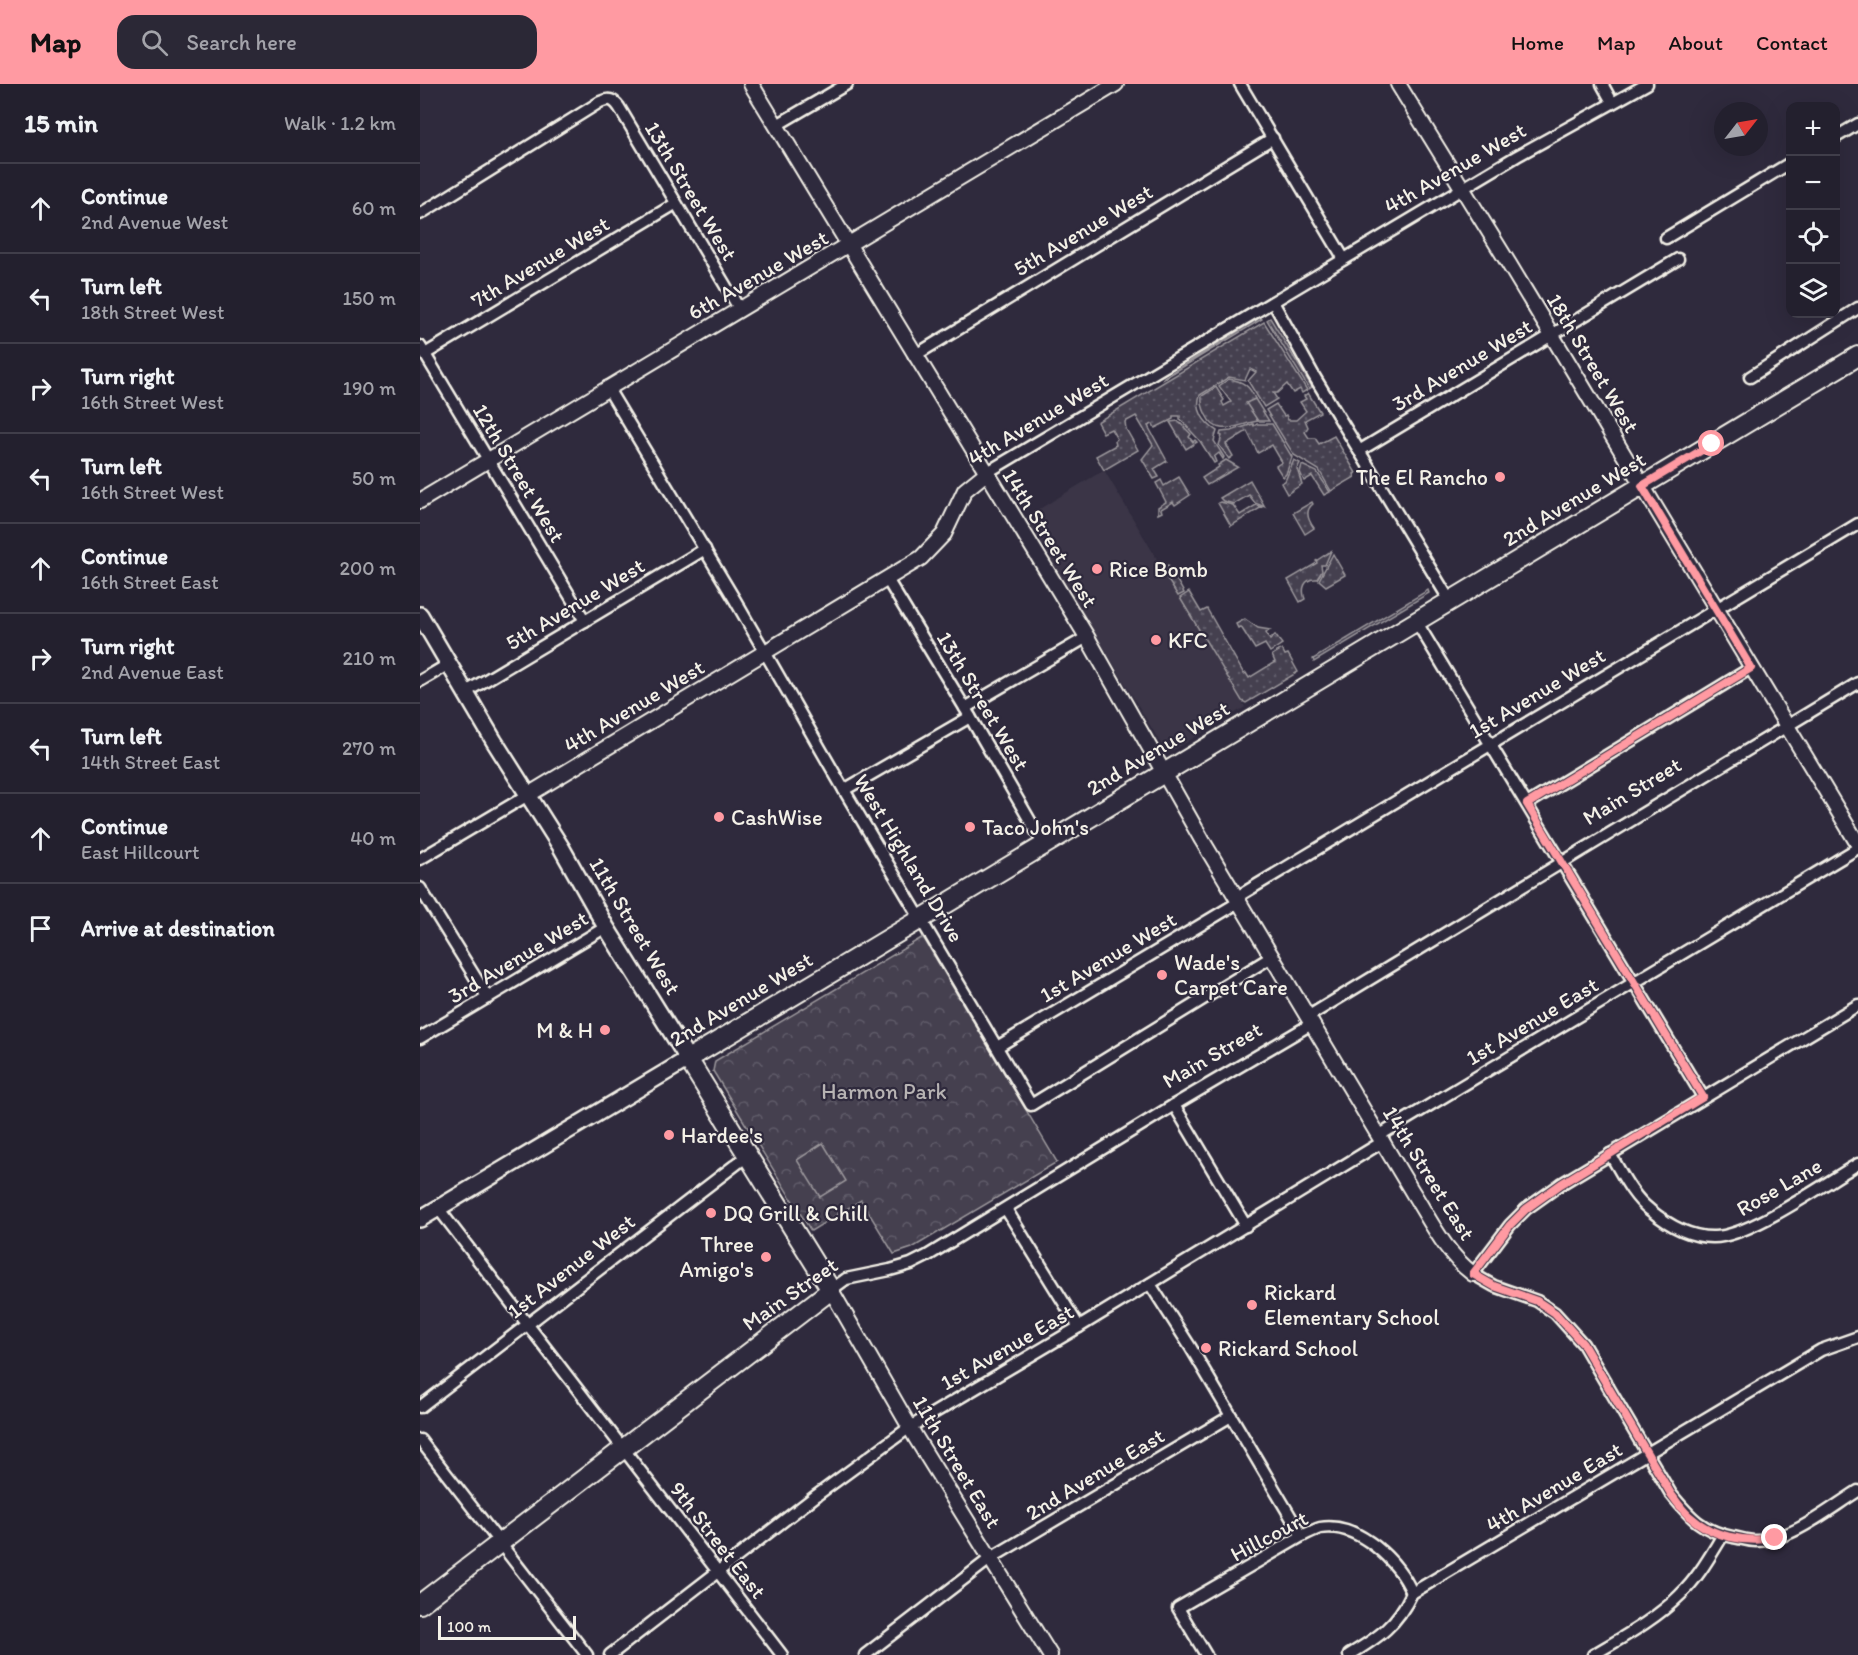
<!DOCTYPE html>
<html lang="en">
<head>
<meta charset="utf-8">
<style>
	:root { --surface:#23202e; --page:#2b2836; --text:#f1f3f6; --muted:#a3a3aa; --line:#403e4a; --accent:#ff9aa2 }
	body { margin:0; font-family:Itim,sans-serif; background:var(--page); color:var(--text) }
	.controls { position:absolute; right:18px; top:18px; display:grid; overflow:hidden; border-radius:12px; box-shadow:0 6px 24px #0002 }
	.controls button { width:54px; height:54px; display:grid; place-items:center; padding:0; border:0; border-bottom:2px solid var(--line); background:var(--surface); color:var(--text); font:30px sans-serif }
	.compass { position:absolute; left:1294px; top:18px; width:54px; height:54px; border-radius:50%; background:var(--surface); box-shadow:0 6px 24px #0002; rotate:59deg }
	.scale { position:absolute; left:18px; bottom:15px; width:138px; box-sizing:border-box; padding-left:6px; border:3px solid #f4f1e8; border-top:0; font-size:16px; line-height:21px; white-space:nowrap; color:#f4f1e8; -webkit-text-stroke:4px #2f2a3d; paint-order:stroke }
	.stop { position:absolute; width:18px; height:18px; margin:-14px; border:4px solid #ff9aa2; border-radius:50%; background:#fff }
	.stop.end { background:#ff9aa2; border-color:#fff; box-shadow:0 2px 6px #0008 }
	.list { margin:0; padding:0; list-style:none }
	h2 { display:flex; justify-content:space-between; align-items:center; height:78px; margin:0; padding:0 24px; font-size:26px }
	h2 small { font-size:20px; font-weight:400; color:var(--muted) }
	.list li { display:grid; grid-template-columns:39px 1fr auto; gap:18px; align-items:center; box-sizing:border-box; height:90px; padding:0 24px; border-top:2px solid var(--line) }
	.list b { display:block; font-size:22px; white-space:nowrap }
	.list p { margin:0; font-size:20px; white-space:nowrap; color:var(--muted) }
	.list em { font-size:20px; font-style:normal; color:var(--muted) }
	.icon { flex:none; width:33px; height:33px; fill:none; stroke:currentColor; stroke-width:2; stroke-linecap:round; stroke-linejoin:round }
	.map { position:relative; flex:none; width:1438px; height:1571px; overflow:hidden }
	header { display:flex; align-items:center; gap:36px; box-sizing:border-box; height:84px; padding:0 30px; background:var(--accent); color:#111 }
	header strong { font-size:28px }
	nav { display:flex; gap:33px; margin-inline-start:auto; font-size:21px }
	.search { width:420px; height:54px; background:var(--page); display:flex; align-items:center; gap:15px; box-sizing:border-box; padding:0 21px; border-radius:18px; color:var(--muted); font-size:22px }
	main { display:flex }
	aside { flex:1; background:var(--surface) }
	.map>svg:first-child { display:block }
	.built { fill:#3b3647 }
	.grass { fill:url(#grass-dots); stroke:#9c989c; stroke-width:1.5 }
	.forest { fill:url(#forest-crowns); stroke:#9c989c; stroke-width:1.5 }
	.pitch { fill:#454050; stroke:#9c989c; stroke-width:1.5 }
	.lines { fill:none; stroke-linecap:round; stroke-linejoin:round }
	.minor-casing { stroke:#f4f1e8; stroke-width:15 }
	.tertiary-casing { stroke:#f4f1e8; stroke-width:18 }
	.secondary-casing { stroke:#f4f1e8; stroke-width:20 }
	.primary-casing { stroke:#f4f1e8; stroke-width:22 }
	.minor { stroke:#2f2a3d; stroke-width:10 }
	.tertiary { stroke:#2f2a3d; stroke-width:14 }
	.secondary { stroke:#2f2a3d; stroke-width:15 }
	.primary { stroke:#2f2a3d; stroke-width:18 }
	.route { stroke:#ff9aa2; stroke-width:8 }
	.poi-dot { fill:#ff9aa2; stroke:#2f2a3d; stroke-width:2 }
	.labels { text-anchor:middle; dominant-baseline:central; stroke-width:4.5; stroke-linejoin:round; paint-order:stroke }
	.street-label { font-size:22px; fill:#f4f1e8; stroke:#2f2a3d }
	.poi-label { font-size:22px; fill:#f4f1e8; stroke:#2f2a3d; text-anchor:start }
	.park-label { font-size:22px; fill:#b7b3b3; stroke:#2f2a3d }
</style>
</head>
<body>
<header>
<strong>Map</strong>
<div class="search"><svg class="icon" aria-label="search" viewBox="0 0 24 24"><circle cx="10" cy="10" r="6"/><path d="M15 15l6 6"/></svg>Search here</div>
<nav><a>Home</a><a>Map</a><a>About</a><a>Contact</a></nav>
</header>
<main>
<aside>
<h2>15 min<small>Walk · 1.2 km</small></h2>
<ul class="list">
<li><svg class="icon" aria-label="ahead" viewBox="0 0 24 24"><path d="M12 20V5M6 11l6-6 6 6"/></svg><div><b>Continue</b><p>2nd Avenue West</p></div><em>60 m</em></li>
<li><svg class="icon" aria-label="left" viewBox="0 0 24 24"><path d="M17 20v-9H6M10 6l-5 5 5 5"/></svg><div><b>Turn left</b><p>18th Street West</p></div><em>150 m</em></li>
<li><svg class="icon" aria-label="right" viewBox="0 0 24 24"><path d="M7 20v-9h11M14 6l5 5-5 5"/></svg><div><b>Turn right</b><p>16th Street West</p></div><em>190 m</em></li>
<li><svg class="icon" aria-label="left" viewBox="0 0 24 24"><path d="M17 20v-9H6M10 6l-5 5 5 5"/></svg><div><b>Turn left</b><p>16th Street West</p></div><em>50 m</em></li>
<li><svg class="icon" aria-label="ahead" viewBox="0 0 24 24"><path d="M12 20V5M6 11l6-6 6 6"/></svg><div><b>Continue</b><p>16th Street East</p></div><em>200 m</em></li>
<li><svg class="icon" aria-label="right" viewBox="0 0 24 24"><path d="M7 20v-9h11M14 6l5 5-5 5"/></svg><div><b>Turn right</b><p>2nd Avenue East</p></div><em>210 m</em></li>
<li><svg class="icon" aria-label="left" viewBox="0 0 24 24"><path d="M17 20v-9H6M10 6l-5 5 5 5"/></svg><div><b>Turn left</b><p>14th Street East</p></div><em>270 m</em></li>
<li><svg class="icon" aria-label="ahead" viewBox="0 0 24 24"><path d="M12 20V5M6 11l6-6 6 6"/></svg><div><b>Continue</b><p>East Hillcourt</p></div><em>40 m</em></li>
<li><svg class="icon" aria-label="arrive" viewBox="0 0 24 24"><path d="M6 21V4h12l-3 4 3 4H6"/></svg><div><b>Arrive at destination</b></div></li>
</ul>
</aside>
<div class="map">
<svg width="1438" height="1571" viewBox="0 0 1438 1571">
	<defs>
		<pattern id="grass-dots" width="8" height="8" patternUnits="userSpaceOnUse" patternTransform="scale(1.5)"><rect width="8" height="8" fill="#454050"/><path d="M2 2h.1M6 6h.1" fill="none" stroke="#605c69" stroke-width="1.8" stroke-linecap="round"/></pattern>
		<pattern id="forest-crowns" width="20" height="18" patternUnits="userSpaceOnUse" patternTransform="scale(1.5)"><rect width="20" height="18" fill="#454050"/><path d="M2 6a3 3 0 1 1 6 0M12 15a3 3 0 1 1 6 0" fill="none" stroke="#605c69"/></pattern>
	</defs>
	<rect width="100%" height="100%" fill="#2f2a3d"/>
	<filter id="ink" filterUnits="userSpaceOnUse"><feTurbulence type="fractalNoise" baseFrequency=".0167" numOctaves="2"/><feDisplacementMap in="SourceGraphic" scale="12" xChannelSelector="R" yChannelSelector="G"/><feConvolveMatrix kernelMatrix="1 2 1 2 8 2 1 2 1" color-interpolation-filters="sRGB"/></filter>
	<g filter="url(#ink)">
		<path class="built" d="M684,386L825,623L747,670L606,433Z"/>
		<g class="grass">
			<path d="M841,233L842,235L743,295L744,293Z"/>
			<path d="M850,234L892,303L889,305L847,236Z"/>
			<path d="M844,238L887,306L882,309L880,305L873,309L867,300L857,309H853L857,315L844,323L828,297L836,288L830,285L825,296L809,293L780,311C775,326 784,339 797,347L794,357L804,373L803,375L799,369L794,373L796,378L794,379L780,357L760,335V332H753V335L735,344L733,340L728,342L747,377L734,385L739,393L734,395L722,375L733,361L716,332L705,338L706,345L718,366L684,386L676,372L696,361L695,357L697,355L691,345L683,349L677,338Z"/>
			<path d="M809,295C823,297 830,302 835,315L827,319L838,337C818,340 797,355 786,331C783,325 781,318 782,312L796,303L804,316L802,318L804,322L811,318L799,302Z"/>
			<path d="M888,309L900,328L885,336L888,343L885,348L889,354H895L899,360L914,352L936,389L934,390L935,393L911,407L899,386L874,371L846,326L856,320L864,332L866,331L868,336H876L886,327L880,318L886,315L884,312Z"/>
			<path d="M758,337L771,350L769,353L773,358L775,356L777,358L766,365L750,338Z"/>
			<path d="M833,340L834,342L837,340H852L872,373L866,390L863,393L856,382L862,378L852,361L838,369L827,347L806,360L813,372L809,375L799,361L802,352L800,351L801,348L811,347Z"/>
			<path d="M806,376L818,383L787,401L782,394L799,383L798,381Z"/>
			<path d="M874,376L880,379L877,385L882,400L867,410L861,399L865,397Z"/>
			<path d="M882,381L897,388L910,408L904,411L892,392L884,397L880,388Z"/>
			<path d="M759,393L770,411L755,421L753,418L741,425L742,428L738,430V423L746,418L736,399L741,396L744,402Z"/>
			<path d="M830,396L845,423L835,419L829,411L814,420L803,417L800,414Z"/>
			<path d="M800,418L813,421L820,431L836,421L842,423L811,442L798,419Z"/>
			<path d="M892,418L893,420C884,427 888,436 894,444L885,450L873,429Z"/>
			<path d="M911,467L905,481H901L902,487L897,495C884,494 881,505 885,515L880,518L868,496L897,479L896,477Z"/>
			<path d="M913,470L925,491L906,502L899,496Z"/>
			<path d="M748,481L764,509L758,512L741,485Z"/>
			<path d="M1008,506L1009,509L894,578L893,575Z"/>
			<path d="M769,508L781,528L787,525L824,590L826,589L829,594L855,578L852,571L862,565L865,571L868,570L878,588L826,619L822,617L760,514Z"/>
			<path d="M825,535L838,544L850,546L846,549L850,556L855,551L862,560L850,568L845,560L835,565L821,543L818,544L816,540Z"/>
		</g>
		<g class="forest">
			<path d="M835,315L849,337H838L826,319Z"/>
			<path d="M503,853L637,1078L492,1164L474,1170L441,1116L391,1147L293,987L295,977Z"/>
		</g>
		<path class="pitch" d="M403,1059L426,1097L400,1113L377,1076Z"/>
		<g class="lines">
			<defs>
				<g id="minor">
					<path d="M820,0L924,175"/>
					<path d="M1182,0L1192,18"/>
					<path d="M357,41L427,0"/>
					<path d="M1416,53L1438,40"/>
					<path d="M0,130L180,18C189,14 193,15 199,23L320,226"/>
					<path d="M1246,154L1370,79"/>
					<path d="M853,218L894,292L1030,517"/>
					<path d="M0,262L165,537"/>
					<path d="M5,270L255,120"/>
					<path d="M494,272L853,54"/>
					<path d="M1330,293L1438,224"/>
					<path d="M187,303L315,516L424,706L611,1021L853,872"/>
					<path d="M939,367L1258,175"/>
					<path d="M566,389L1097,72L1227,0"/>
					<path d="M467,495L545,624L624,761"/>
					<path d="M996,537L1283,1013"/>
					<path d="M0,597L29,580"/>
					<path d="M46,608L285,465"/>
					<path d="M545,624L667,553"/>
					<path d="M424,706L550,633"/>
					<path d="M1107,720L1331,584"/>
					<path d="M0,775L108,711"/>
					<path d="M0,804L68,914"/>
					<path d="M817,813L1438,440"/>
					<path d="M1438,921L1141,1100L1106,1125L1090,1141L1053,1190L1074,1202L1117,1217L1135,1229L1163,1260L1251,1410C1270,1433 1282,1447 1313,1453C1320,1454 1328,1457 1336,1457C1371,1457 1409,1425 1438,1407"/>
					<path d="M889,932L1438,599"/>
					<path d="M0,954L186,843"/>
					<path d="M577,963L819,818"/>
					<path d="M754,1021L826,1142"/>
					<path d="M960,1051L1438,764"/>
					<path d="M1190,1070C1201,1088 1212,1112 1230,1126C1247,1140 1269,1153 1292,1153C1327,1155 1405,1099 1438,1080"/>
					<path d="M18,1124L362,1571"/>
					<path d="M586,1125L659,1243"/>
					<path d="M730,1200L771,1264L882,1452"/>
					<path d="M411,1206L426,1195L470,1186L491,1180L507,1172L754,1021L893,939"/>
					<path d="M0,1323L327,1072"/>
					<path d="M0,1356L167,1571"/>
					<path d="M190,1571L397,1411L490,1343L659,1243L964,1057"/>
					<path d="M445,1571L571,1474L811,1332"/>
					<path d="M786,1571L758,1524L882,1452C888,1449 894,1446 900,1444C937,1437 980,1478 992,1509"/>
					<path d="M929,1571C959,1553 977,1541 992,1509L1401,1266L1438,1253"/>
					<path d="M1173,1571C1203,1553 1235,1536 1260,1511C1278,1494 1290,1472 1303,1451"/>
				</g>
				<g id="tertiary">
					<path d="M331,0L667,553L782,756L993,1109C1010,1136 1026,1170 1053,1190"/>
					<path d="M978,0L1089,180L1438,760"/>
					<path d="M0,417L696,0"/>
					<path d="M108,711L501,474L524,450L545,406L566,389"/>
					<path d="M411,1206L496,1354L630,1571"/>
				</g>
				<path id="secondary" d="M0,531L74,657L141,763L186,843L268,975L0,1135"/>
				<path id="primary" d="M0,1520L411,1206L268,975L1438,272"/>
			</defs>
			<use href="#minor" class="minor-casing"/>
			<use href="#tertiary" class="tertiary-casing"/>
			<use href="#secondary" class="secondary-casing"/>
			<use href="#primary" class="primary-casing"/>
			<use href="#minor" class="minor"/>
			<use href="#tertiary" class="tertiary"/>
			<use href="#secondary" class="secondary"/>
			<use href="#primary" class="primary"/>
		</g>
	</g>
	<g class="lines" filter="url(#ink)">
		<path class="route" d="M1292,360L1222,402L1331,584L1107,720L1283,1013L1141,1100L1106,1125L1090,1141L1053,1190L1074,1202L1117,1217L1135,1229L1163,1260L1251,1410C1256,1417 1262,1426 1269,1432C1292,1453 1324,1459 1355,1454"/>
	</g>
	<g class="poi-dot">
		<circle cx="1080" cy="393" r="6"/>
		<circle cx="677" cy="485" r="6"/>
		<circle cx="736" cy="556" r="6"/>
		<circle cx="299" cy="733" r="6"/>
		<circle cx="550" cy="743" r="6"/>
		<circle cx="742" cy="891" r="6"/>
		<circle cx="185" cy="946" r="6"/>
		<circle cx="249" cy="1051" r="6"/>
		<circle cx="291" cy="1129" r="6"/>
		<circle cx="346" cy="1173" r="6"/>
		<circle cx="832" cy="1221" r="6"/>
		<circle cx="786" cy="1264" r="6"/>
	</g>
	<g class="labels">
		<g class="street-label">
			<text transform="translate(1035 84) rotate(-30)">4th Avenue West</text>
			<text transform="translate(271 107) rotate(59)">13th Street West</text>
			<text transform="translate(663 146) rotate(-31)">5th Avenue West</text>
			<text transform="translate(120 178) rotate(-31)">7th Avenue West</text>
			<text transform="translate(338 191) rotate(-30)">6th Avenue West</text>
			<text transform="translate(1173 279) rotate(59)">18th Street West</text>
			<text transform="translate(1042 281) rotate(-31)">3rd Avenue West</text>
			<text transform="translate(618 335) rotate(-31)">4th Avenue West</text>
			<text transform="translate(99 389) rotate(59)">12th Street West</text>
			<text transform="translate(1154 415) rotate(-31)">2nd Avenue West</text>
			<text transform="translate(630 454) rotate(58)">14th Street West</text>
			<text transform="translate(155 520) rotate(-31)">5th Avenue West</text>
			<text transform="translate(1117 609) rotate(-31)">1st Avenue West</text>
			<text transform="translate(563 617) rotate(59)">13th Street West</text>
			<text transform="translate(214 622) rotate(-31)">4th Avenue West</text>
			<text transform="translate(738 664) rotate(-31)">2nd Avenue West</text>
			<text transform="translate(1212 707) rotate(-31)">Main Street</text>
			<text transform="translate(489 774) rotate(59)">West Highland Drive</text>
			<text transform="translate(215 842) rotate(59)">11th Street West</text>
			<text transform="translate(98 873) rotate(-31)">3rd Avenue West</text>
			<text transform="translate(688 873) rotate(-31)">1st Avenue West</text>
			<text transform="translate(321 915) rotate(-31)">2nd Avenue West</text>
			<text transform="translate(1112 937) rotate(-31)">1st Avenue East</text>
			<text transform="translate(792 971) rotate(-30)">Main Street</text>
			<text transform="translate(1009 1089) rotate(58)">14th Street East</text>
			<text transform="translate(1359 1103) rotate(-30)">Rose Lane</text>
			<text transform="translate(151 1182) rotate(-38)">1st Avenue West</text>
			<text transform="translate(370 1210) rotate(-35)">Main Street</text>
			<text transform="translate(587 1263) rotate(-30)">1st Avenue East</text>
			<text transform="translate(537 1378) rotate(59)">11th Street East</text>
			<text transform="translate(675 1390) rotate(-31)">2nd Avenue East</text>
			<text transform="translate(1134 1403) rotate(-31)">4th Avenue East</text>
			<text transform="translate(849 1452) rotate(-28)">Hillcourt</text>
			<text transform="translate(298 1456) rotate(52)">9th Street East</text>
		</g>
		<g class="poi-label">
			<text x="1068" y="393" text-anchor="end">The El Rancho</text>
			<text x="689" y="485">Rice Bomb</text>
			<text x="748" y="556">KFC</text>
			<text x="311" y="733">CashWise</text>
			<text x="562" y="743">Taco John's</text>
			<text x="754" y="878">Wade's<tspan x="754" dy="25">Carpet Care</tspan></text>
			<text x="173" y="946" text-anchor="end">M &amp; H</text>
			<text x="261" y="1051">Hardee's</text>
			<text x="303" y="1129">DQ Grill &amp; Chill</text>
			<text x="334" y="1160" text-anchor="end">Three<tspan x="334" dy="25">Amigo's</tspan></text>
			<text x="844" y="1208">Rickard<tspan x="844" dy="25">Elementary School</tspan></text>
			<text x="798" y="1264">Rickard School</text>
		</g>
		<g class="park-label">
			<text x="464" y="1007">Harmon Park</text>
		</g>
	</g>
</svg>
<div class="controls">
<button>+</button>
<button>−</button>
<button><svg class="icon" aria-label="locate" viewBox="0 0 24 24"><circle cx="12" cy="12" r="6"/><path d="M12 2v4M12 18v4M2 12h4M18 12h4"/></svg></button>
<button><svg class="icon" aria-label="layers" viewBox="0 0 24 24"><path d="M12 4l9 5-9 5-9-5zM3 14l9 5 9-5"/></svg></button>
</div>
<svg class="compass" viewBox="-18 -18 36 36"><path d="M0-13l5 13h-10z" fill="#e53935"/><path d="M0 13l5-13h-10z" fill="#a3a3aa"/></svg>
<div class="scale">100 m</div>
<div class="stop" style="left:1292px;top:360px"></div>
<div class="stop end" style="left:1355px;top:1454px"></div>
</div>
</main>
</body>
</html>
